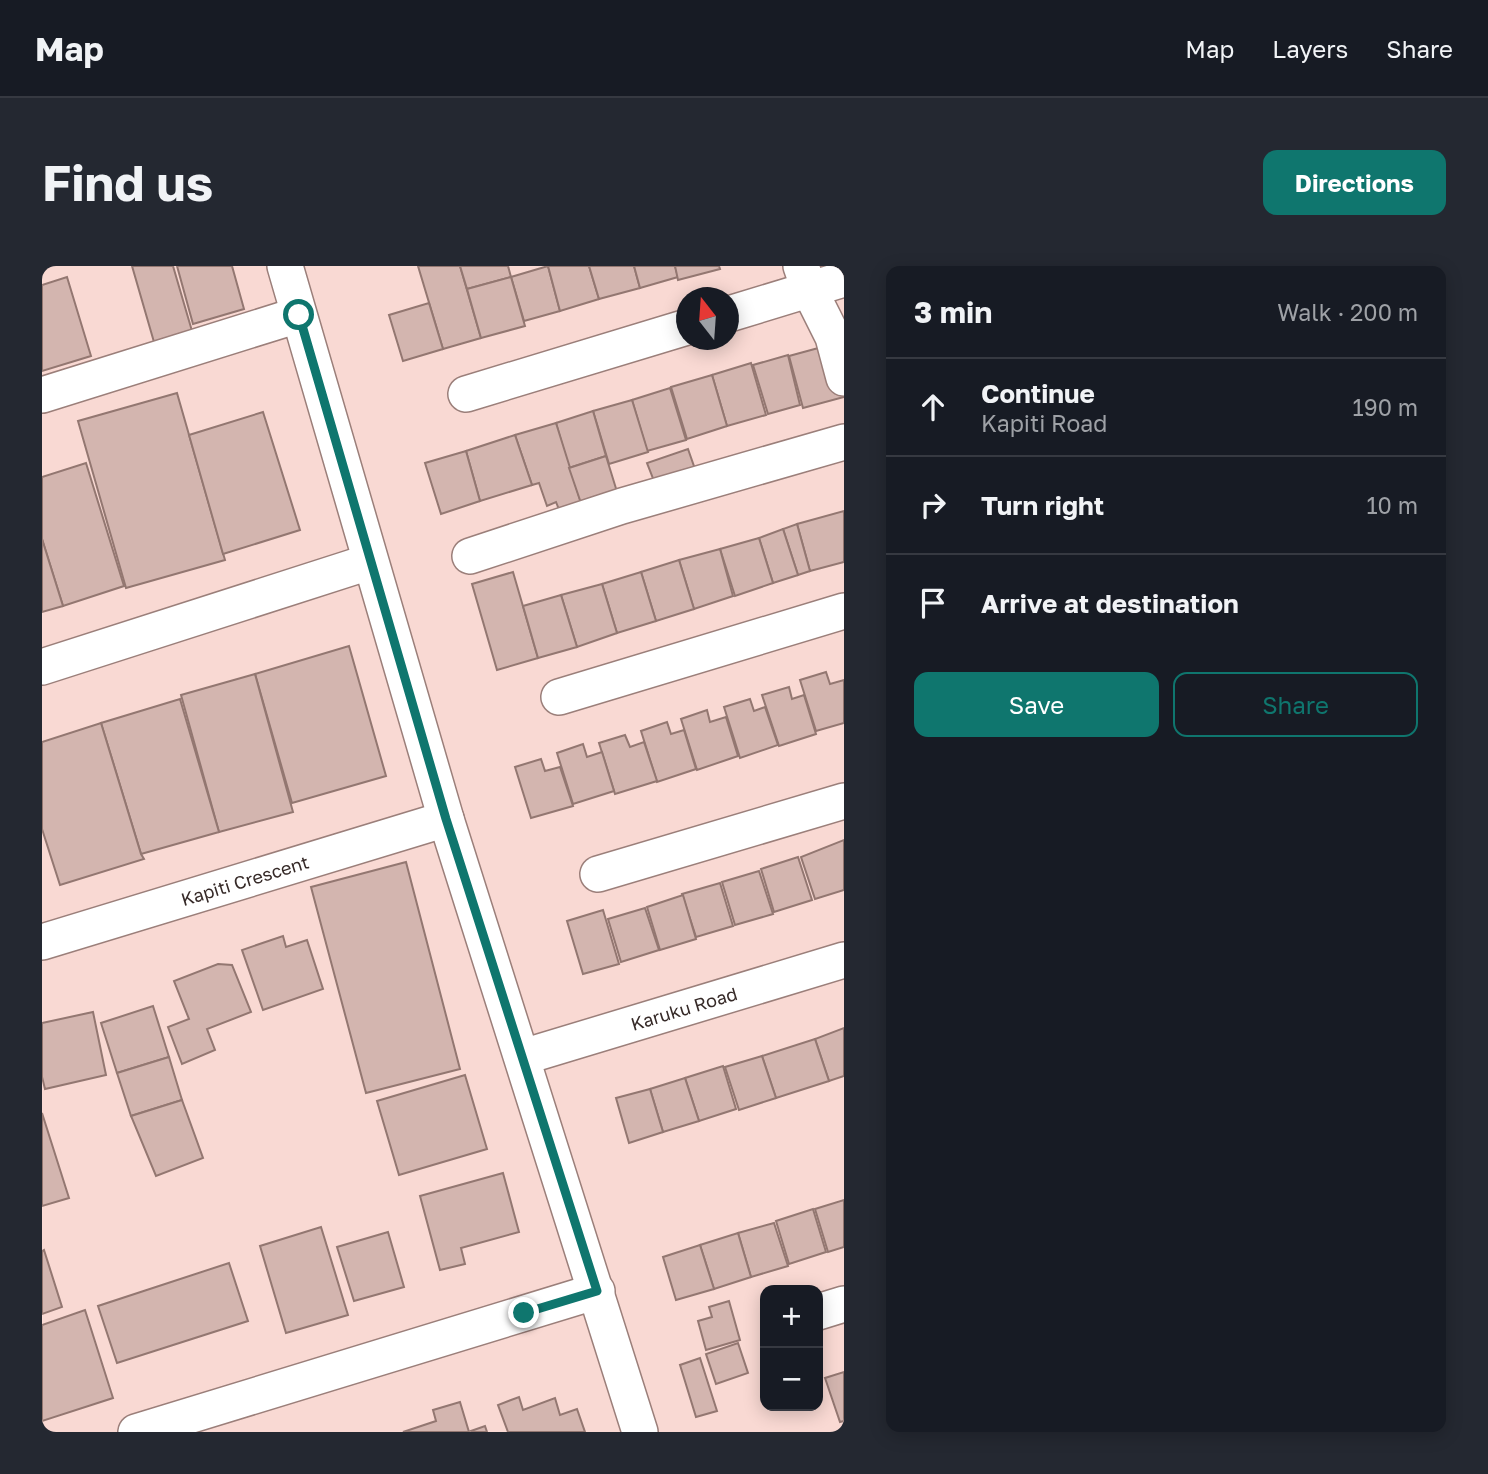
<!DOCTYPE html>
<html lang="en">
<head>
<meta charset="utf-8">
<style>
	:root { --surface:#171b24; --page:#242831; --text:#f1f3f6; --muted:#9ea1a6; --line:#363941; --accent:#0f766e }
	body { margin:0; font-family:"Golos Text",sans-serif; background:var(--page); color:var(--text) }
	.controls { position:absolute; right:21px; bottom:21px; display:grid; overflow:hidden; border-radius:14px; box-shadow:0 4px 18px #0003 }
	.controls button { width:63px; height:63px; display:grid; place-items:center; padding:0; border:0; border-bottom:2px solid var(--line); background:var(--surface); color:var(--text); font:35px sans-serif }
	.compass { position:absolute; left:634px; top:21px; width:63px; height:63px; border-radius:50%; background:var(--surface); box-shadow:0 4px 18px #0003; rotate:343deg }
	.stop { position:absolute; width:21px; height:21px; margin:-16px; border:5px solid #0f766e; border-radius:50%; background:#fff }
	.stop.end { background:#0f766e; border-color:#fff; box-shadow:0 2px 7px #0008 }
	.list { margin:0; padding:0; list-style:none }
	h2 { display:flex; justify-content:space-between; align-items:center; height:91px; margin:0; padding:0 28px; font-size:30px }
	h2 small { font-size:23px; font-weight:400; color:var(--muted) }
	.list li { display:grid; grid-template-columns:46px 1fr auto; gap:21px; align-items:center; box-sizing:border-box; height:98px; padding:0 28px; border-top:2px solid var(--line) }
	.list b { display:block; font-size:26px; white-space:nowrap }
	.list p { margin:0; font-size:23px; white-space:nowrap; color:var(--muted) }
	.list em { font-size:23px; font-style:normal; color:var(--muted) }
	.actions { display:flex; gap:14px; padding:21px 28px }
	.actions a { flex:1; padding:16px 0; border:2px solid var(--accent); border-radius:14px; text-align:center; font-size:24px; color:var(--accent) }
	.actions .main { background:var(--accent); color:#fff }
	.icon { flex:none; width:38px; height:38px; fill:none; stroke:currentColor; stroke-width:2; stroke-linecap:round; stroke-linejoin:round }
	.map { position:relative; flex:none; width:802px; height:1166px; overflow:hidden; border-radius:14px }
	header { display:flex; align-items:center; gap:42px; box-sizing:border-box; height:98px; padding:0 35px; background:var(--surface); border-bottom:2px solid var(--line) }
	header strong { font-size:33px }
	nav { display:flex; gap:38px; margin-inline-start:auto; font-size:24px }
	.intro { display:flex; align-items:center; justify-content:space-between; box-sizing:border-box; height:168px; padding:0 42px }
	h1 { margin:0; font-size:49px }
	.button { padding:18px 32px; border-radius:14px; background:var(--accent); color:#fff; font-size:24px; font-weight:700 }
	main { display:flex; gap:42px; padding:0 42px }
	aside { flex:1; background:var(--surface); border-radius:14px; box-shadow:0 4px 18px #0003 }
	.map>svg:first-child { display:block }
	.building { fill:#d3b5af; stroke:#937771; stroke-width:2 }
	.lines { fill:none; stroke-linecap:round; stroke-linejoin:round }
	.minor-casing { stroke:#9b7f7a; stroke-width:38 }
	.minor { stroke:#fff; stroke-width:35 }
	.route { stroke:#0f766e; stroke-width:9 }
	.labels { text-anchor:middle; dominant-baseline:central; stroke-width:6; stroke-linejoin:round; paint-order:stroke }
	.street-label { font-size:18px; fill:#362a28; stroke:#f9d9d3 }
</style>
</head>
<body>
<header>
<strong>Map</strong>
<nav><a>Map</a><a>Layers</a><a>Share</a></nav>
</header>
<div class="intro"><h1>Find us</h1><a class="button">Directions</a></div>
<main>
<div class="map">
<svg width="802" height="1166" viewBox="0 0 802 1166">
	<rect width="100%" height="100%" fill="#f9d9d3"/>
	<g class="building">
		<path d="M90,0H131L150,65L112,76Z"/>
		<path d="M135,0H190L202,43L151,58Z"/>
		<path d="M376,0H418L439,72L401,83Z"/>
		<path d="M418,0H466L469,11L425,23Z"/>
		<path d="M506,0L518,45L482,55L469,11Z"/>
		<path d="M506,0H547L557,33L518,45Z"/>
		<path d="M547,0H592L598,22L557,33Z"/>
		<path d="M592,0H633L636,11L598,22Z"/>
		<path d="M633,0H677L678,3L636,14Z"/>
		<path d="M25,11L49,90L0,105V19Z"/>
		<path d="M469,11L483,60L439,72L425,23Z"/>
		<path d="M387,37L401,83L361,95L347,49Z"/>
		<path d="M791,78L802,119V131L761,142L747,90Z"/>
		<path d="M746,89L758,139L726,148L711,99Z"/>
		<path d="M709,97L724,149L685,160L670,109Z"/>
		<path d="M670,109L685,160L645,173L629,121Z"/>
		<path d="M628,122L644,174L605,185L590,134Z"/>
		<path d="M135,127L183,294L84,322L36,155Z"/>
		<path d="M590,134L606,186L567,198L551,145Z"/>
		<path d="M551,145L564,190L527,202L514,157Z"/>
		<path d="M221,146L258,264L181,288L147,169Z"/>
		<path d="M514,157L540,240L518,246L514,236L505,240L497,217L490,219L473,169Z"/>
		<path d="M473,169L490,219L438,235L424,185Z"/>
		<path d="M646,183L654,206L614,220L605,197Z"/>
		<path d="M424,185L438,235L399,248L383,197Z"/>
		<path d="M564,190L576,229L540,240L527,202Z"/>
		<path d="M44,197L82,320L21,340L0,273V211Z"/>
		<path d="M802,245V296L768,305L755,258Z"/>
		<path d="M755,258L768,305L756,309L741,263Z"/>
		<path d="M741,263L756,309L731,317L717,272Z"/>
		<path d="M717,272L731,317L693,330L678,283Z"/>
		<path d="M0,273L21,340L0,346Z"/>
		<path d="M678,283L691,330L652,343L637,294Z"/>
		<path d="M637,294L652,343L614,355L599,306Z"/>
		<path d="M471,306L496,392L455,404L430,318Z"/>
		<path d="M599,306L614,355L575,367L560,318Z"/>
		<path d="M560,318L575,367L535,381L519,329Z"/>
		<path d="M519,329L535,381L496,392L481,340Z"/>
		<path d="M307,380L344,510L250,537L213,408Z"/>
		<path d="M784,406L788,418L802,414V457L774,465L758,414Z"/>
		<path d="M213,408L251,546L177,566L139,429Z"/>
		<path d="M747,421L750,433L762,429L774,468L737,480L720,429Z"/>
		<path d="M138,433L177,566L99,588L59,457Z"/>
		<path d="M708,433L712,445L723,441L736,479L698,492L682,441Z"/>
		<path d="M665,444L668,456L684,451L696,490L655,504L639,453Z"/>
		<path d="M625,456L629,468L642,464L654,503L615,516L599,465Z"/>
		<path d="M59,457L99,588L102,593L18,619L0,563V476Z"/>
		<path d="M583,469L588,481L602,476L615,515L573,528L557,477Z"/>
		<path d="M541,478L545,491L560,486L572,525L531,538L515,487Z"/>
		<path d="M499,493L503,505L518,501L531,540L489,552L473,501Z"/>
		<path d="M802,574V624L773,633L759,591Z"/>
		<path d="M756,591L770,634L732,646L719,603Z"/>
		<path d="M364,596L418,803L324,827L269,621Z"/>
		<path d="M717,605L731,648L693,659L680,616Z"/>
		<path d="M678,617L691,660L654,671L640,628Z"/>
		<path d="M641,629L654,673L618,684L605,641Z"/>
		<path d="M603,642L617,684L579,696L566,653Z"/>
		<path d="M561,644L577,698L541,708L525,655Z"/>
		<path d="M241,670L244,681L265,674L281,723L221,744L200,684Z"/>
		<path d="M176,698L190,699L209,746L165,763L173,784L140,798L126,761L147,753L132,715Z"/>
		<path d="M111,740L127,791L75,807L59,757Z"/>
		<path d="M51,746L64,809L3,823L0,811V757Z"/>
		<path d="M802,762V810L787,815L773,773Z"/>
		<path d="M773,773L787,815L734,832L720,790Z"/>
		<path d="M720,790L734,832L697,844L683,801Z"/>
		<path d="M127,791L140,834L89,850L75,807Z"/>
		<path d="M681,800L694,843L657,855L643,812Z"/>
		<path d="M423,809L445,883L357,909L335,835Z"/>
		<path d="M643,812L657,855L621,866L608,823Z"/>
		<path d="M608,823L621,866L587,877L574,832Z"/>
		<path d="M140,834L161,892L114,910L89,850Z"/>
		<path d="M0,847L27,932L0,940Z"/>
		<path d="M461,907L477,966L419,982L423,998L398,1004L378,930Z"/>
		<path d="M802,934V981L786,986L773,943Z"/>
		<path d="M771,943L784,986L747,998L734,955Z"/>
		<path d="M732,957L746,1000L709,1011L696,967Z"/>
		<path d="M279,961L306,1049L244,1067L218,980Z"/>
		<path d="M346,966L362,1021L312,1035L295,981Z"/>
		<path d="M696,967L709,1011L672,1023L658,979Z"/>
		<path d="M658,979L672,1023L634,1034L621,991Z"/>
		<path d="M2,984L20,1041L0,1048V985Z"/>
		<path d="M187,997L206,1055L75,1097L56,1040Z"/>
		<path d="M687,1035L698,1074L664,1084L656,1055L670,1051L667,1041Z"/>
		<path d="M43,1044L71,1132L0,1155V1059Z"/>
		<path d="M696,1077L706,1107L674,1118L664,1088Z"/>
		<path d="M658,1092L675,1145L654,1151L638,1099Z"/>
		<path d="M802,1106V1155L798,1156L783,1112Z"/>
		<path d="M477,1131L481,1144L513,1132L518,1149L535,1143L543,1166H466L456,1139Z"/>
		<path d="M418,1136L427,1166H361L394,1155L391,1144Z"/>
		<path d="M443,1160L445,1166H430L429,1165Z"/>
	</g>
	<g class="lines">
		<defs>
			<g id="minor">
				<path d="M243,0L404,553L598,1166"/>
				<path d="M759,0L767,23L791,71L802,112"/>
				<path d="M687,48L802,13"/>
				<path d="M424,128L645,61"/>
				<path d="M0,129L256,49"/>
				<path d="M428,290L580,240L802,176"/>
				<path d="M0,401L327,296"/>
				<path d="M517,431L802,345"/>
				<path d="M556,608L802,535"/>
				<path id="s1" d="M0,676L404,553"/>
				<path id="s2" d="M481,791L802,694"/>
				<path d="M776,1046L802,1038"/>
				<path d="M94,1166L555,1025"/>
			</g>
		</defs>
		<use href="#minor" class="minor-casing"/>
		<use href="#minor" class="minor"/>
	</g>
	<g class="lines">
		<path class="route" d="M257,49L404,553L555,1025L482,1047"/>
	</g>
	<g class="labels">
		<g class="street-label">
			<text stroke="none"><textPath href="#s1" startOffset="212">Kapiti Crescent</textPath></text>
			<text stroke="none"><textPath href="#s2" startOffset="168">Karuku Road</textPath></text>
		</g>
	</g>
</svg>
<div class="controls">
<button>+</button>
<button>−</button>
</div>
<svg class="compass" viewBox="-18 -18 36 36"><path d="M0-13l5 13h-10z" fill="#e53935"/><path d="M0 13l5-13h-10z" fill="#9ea1a6"/></svg>
<div class="stop" style="left:257px;top:49px"></div>
<div class="stop end" style="left:482px;top:1047px"></div>
</div>
<aside>
<h2>3 min<small>Walk · 200 m</small></h2>
<ul class="list">
<li><svg class="icon" aria-label="ahead" viewBox="0 0 24 24"><path d="M12 20V5M6 11l6-6 6 6"/></svg><div><b>Continue</b><p>Kapiti Road</p></div><em>190 m</em></li>
<li><svg class="icon" aria-label="right" viewBox="0 0 24 24"><path d="M7 20v-9h11M14 6l5 5-5 5"/></svg><div><b>Turn right</b></div><em>10 m</em></li>
<li><svg class="icon" aria-label="arrive" viewBox="0 0 24 24"><path d="M6 21V4h12l-3 4 3 4H6"/></svg><div><b>Arrive at destination</b></div></li>
</ul>
<div class="actions"><a class="main">Save</a><a>Share</a></div>
</aside>
</main>
</body>
</html>
